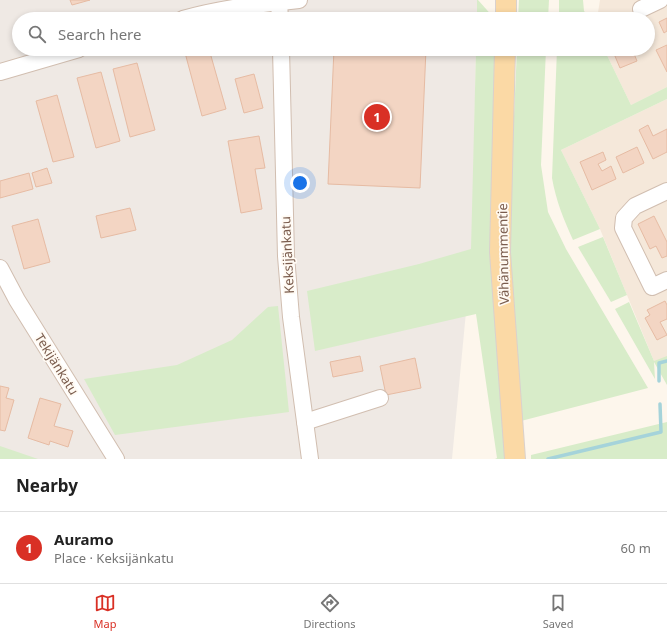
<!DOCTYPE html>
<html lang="en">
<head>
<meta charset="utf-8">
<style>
	:root { --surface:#fff; --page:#f6f6f6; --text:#222; --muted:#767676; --line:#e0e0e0; --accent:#d93025 }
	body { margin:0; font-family:"Noto Sans",sans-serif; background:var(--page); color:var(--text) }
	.you { position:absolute; left:300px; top:183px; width:14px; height:14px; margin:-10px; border:3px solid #fff; border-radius:50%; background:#1a73e8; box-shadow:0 0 0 6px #1a73e833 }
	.badge { display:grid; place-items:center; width:26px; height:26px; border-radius:50%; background:var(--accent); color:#fff; font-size:13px; font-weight:700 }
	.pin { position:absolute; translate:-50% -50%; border:2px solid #fff; box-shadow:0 1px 4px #0006 }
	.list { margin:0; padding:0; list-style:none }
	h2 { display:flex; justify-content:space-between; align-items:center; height:52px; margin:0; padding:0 16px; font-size:17px }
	h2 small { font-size:13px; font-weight:400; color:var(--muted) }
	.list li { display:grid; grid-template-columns:26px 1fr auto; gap:12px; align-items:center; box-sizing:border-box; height:72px; padding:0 16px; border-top:1px solid var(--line) }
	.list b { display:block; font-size:15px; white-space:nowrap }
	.list p { margin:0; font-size:13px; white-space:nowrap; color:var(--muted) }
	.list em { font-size:13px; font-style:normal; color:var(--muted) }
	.icon { flex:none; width:22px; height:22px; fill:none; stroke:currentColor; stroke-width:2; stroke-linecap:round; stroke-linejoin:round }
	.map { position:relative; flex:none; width:667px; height:459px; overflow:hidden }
	.search { position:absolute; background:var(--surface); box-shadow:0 2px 6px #0003; left:12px; right:12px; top:12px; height:44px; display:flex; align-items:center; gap:10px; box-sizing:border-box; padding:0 14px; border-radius:22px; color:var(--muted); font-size:15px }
	.sheet { height:124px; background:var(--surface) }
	nav { display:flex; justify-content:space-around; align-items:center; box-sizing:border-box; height:56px; border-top:1px solid var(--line); background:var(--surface); font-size:11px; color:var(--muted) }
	nav a { display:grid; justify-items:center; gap:2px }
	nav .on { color:var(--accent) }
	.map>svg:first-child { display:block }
	.residential { fill:#f5e8da }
	.industrial { fill:#efe9e4 }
	.green { fill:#d8ecc9 }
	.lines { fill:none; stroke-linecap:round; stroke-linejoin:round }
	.stream { stroke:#a5d3da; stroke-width:3.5 }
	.building { fill:#f3d5c3; stroke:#e6bba3 }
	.minor-casing { stroke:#d1beb0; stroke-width:18 }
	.major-casing { stroke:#dad1cd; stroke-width:22 }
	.minor { stroke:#fff; stroke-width:16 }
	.major { stroke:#fbd9a5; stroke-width:20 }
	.labels { text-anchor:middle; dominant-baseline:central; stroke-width:3.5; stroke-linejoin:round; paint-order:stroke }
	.street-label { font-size:13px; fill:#7a5c4d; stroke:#fffaf3 }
</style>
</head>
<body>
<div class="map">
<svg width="667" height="459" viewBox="0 0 667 459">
	<rect width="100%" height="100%" fill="#fdf6ec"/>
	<g class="residential">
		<path d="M600,0H667V87L631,105L604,49H648V19H597Z"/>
		<path d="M667,99V359L654,361L600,229L561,150Z"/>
	</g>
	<path class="industrial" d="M0,0H477V19H19V49H476L472,249L452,459H0Z"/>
	<g class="green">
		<path d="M477,0H478L495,19H477Z"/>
		<path d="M519,0H549L548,19H518Z"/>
		<path d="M559,0H583L584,11L591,19H559Z"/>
		<path d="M476,49H496L511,459H495L497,458L476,314L315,351L307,291L419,264L471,249Z"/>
		<path d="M517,49H546L541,165L548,212L566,249L648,388L521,421L508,250Z"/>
		<path d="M557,49H604L631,105L667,87V99L561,150L600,229L573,240C564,220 556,201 552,178Z"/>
		<path d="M603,237L627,295L611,302L578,247Z"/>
		<path d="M629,302L654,361L667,356V385L654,362L655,379L615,309Z"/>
		<path d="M278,306L289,412L115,435L84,379L177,365L232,340L268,307Z"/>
		<path d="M667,422V459H531V455Z"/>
		<path d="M0,446L38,459H0Z"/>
	</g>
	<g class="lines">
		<g class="stream">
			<path d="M659,381V363L667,361"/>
			<path d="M548,459L661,432L660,404"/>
		</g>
	</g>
	<g class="building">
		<path d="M70,0H90L72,5Z"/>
		<path d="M667,18V31L664,33L659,22Z"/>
		<path d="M667,45V72L656,50Z"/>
		<path d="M184,49H209L226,109L202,116Z"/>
		<path d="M334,49H426L420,188L328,184Z"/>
		<path d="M612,49H632L637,61L620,68Z"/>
		<path d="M137,63L155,130L130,137L113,69Z"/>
		<path d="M101,72L120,141L96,148L77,78Z"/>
		<path d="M254,74L263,108L244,113L235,79Z"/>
		<path d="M57,95L74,157L53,162L36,101Z"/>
		<path d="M648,125L653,136L667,129V152L653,159L639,130Z"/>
		<path d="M259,136L265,168L255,169L262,209L241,213L228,141Z"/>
		<path d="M637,147L644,163L623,173L616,157Z"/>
		<path d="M603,152L606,160L598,164L602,171L611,166L616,179L592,190L580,162Z"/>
		<path d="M47,168L52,183L36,187L32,173Z"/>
		<path d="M29,173L33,189L0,198V181Z"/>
		<path d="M130,208L136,230L101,238L96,216Z"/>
		<path d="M654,216L667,242V256L662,258L656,246L650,249L638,224Z"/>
		<path d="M38,219L50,262L24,269L12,226Z"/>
		<path d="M665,301L667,305V319L660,322L667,335L657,340L645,318L650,315L647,310Z"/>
		<path d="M360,356L363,371L333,377L330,362Z"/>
		<path d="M415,358L421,388L386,395L380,366Z"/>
		<path d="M0,386L9,388L6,398L14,400L5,431L0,430Z"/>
		<path d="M40,398L61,404L54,426L73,431L68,447L50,441L49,445L28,438Z"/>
	</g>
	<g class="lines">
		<defs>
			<g id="minor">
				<path d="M279,2L280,19"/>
				<path d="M641,9L660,0"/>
				<path d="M183,19C221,8 260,4 299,0"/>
				<path d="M281,49L286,256L291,317L310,459"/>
				<path d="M0,72L79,49"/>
				<path d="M667,191L635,206L624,218L623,228L652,287L667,280"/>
				<path d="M0,268L17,300L116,459"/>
				<path d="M305,422L380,398"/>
			</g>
			<g id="major">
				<path d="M506,19V0"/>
				<path d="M505,49L500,252L515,459"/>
			</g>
		</defs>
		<use href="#minor" class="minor-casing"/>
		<use href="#major" class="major-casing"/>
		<use href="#minor" class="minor"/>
		<use href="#major" class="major"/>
	</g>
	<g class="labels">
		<g class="street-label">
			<text transform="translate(503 254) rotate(-91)">Vähänummentie</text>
			<text transform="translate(287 255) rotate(-93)">Keksijänkatu</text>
			<text transform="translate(57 364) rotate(58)">Tekijänkatu</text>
		</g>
	</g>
</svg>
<div class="you"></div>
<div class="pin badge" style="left:377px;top:117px">1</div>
<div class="search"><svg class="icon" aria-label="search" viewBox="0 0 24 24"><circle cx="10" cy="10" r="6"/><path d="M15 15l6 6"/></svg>Search here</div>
</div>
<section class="sheet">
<h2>Nearby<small></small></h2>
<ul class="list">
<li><span class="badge">1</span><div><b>Auramo</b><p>Place · Keksijänkatu</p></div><em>60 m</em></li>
</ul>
</section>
<nav>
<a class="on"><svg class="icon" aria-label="map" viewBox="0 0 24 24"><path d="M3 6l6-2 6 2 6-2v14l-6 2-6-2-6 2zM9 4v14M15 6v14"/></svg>Map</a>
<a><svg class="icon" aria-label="directions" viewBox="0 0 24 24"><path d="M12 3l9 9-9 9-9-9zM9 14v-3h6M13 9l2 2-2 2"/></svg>Directions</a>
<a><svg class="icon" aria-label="saved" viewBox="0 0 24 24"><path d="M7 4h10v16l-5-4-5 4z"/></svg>Saved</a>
</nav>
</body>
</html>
